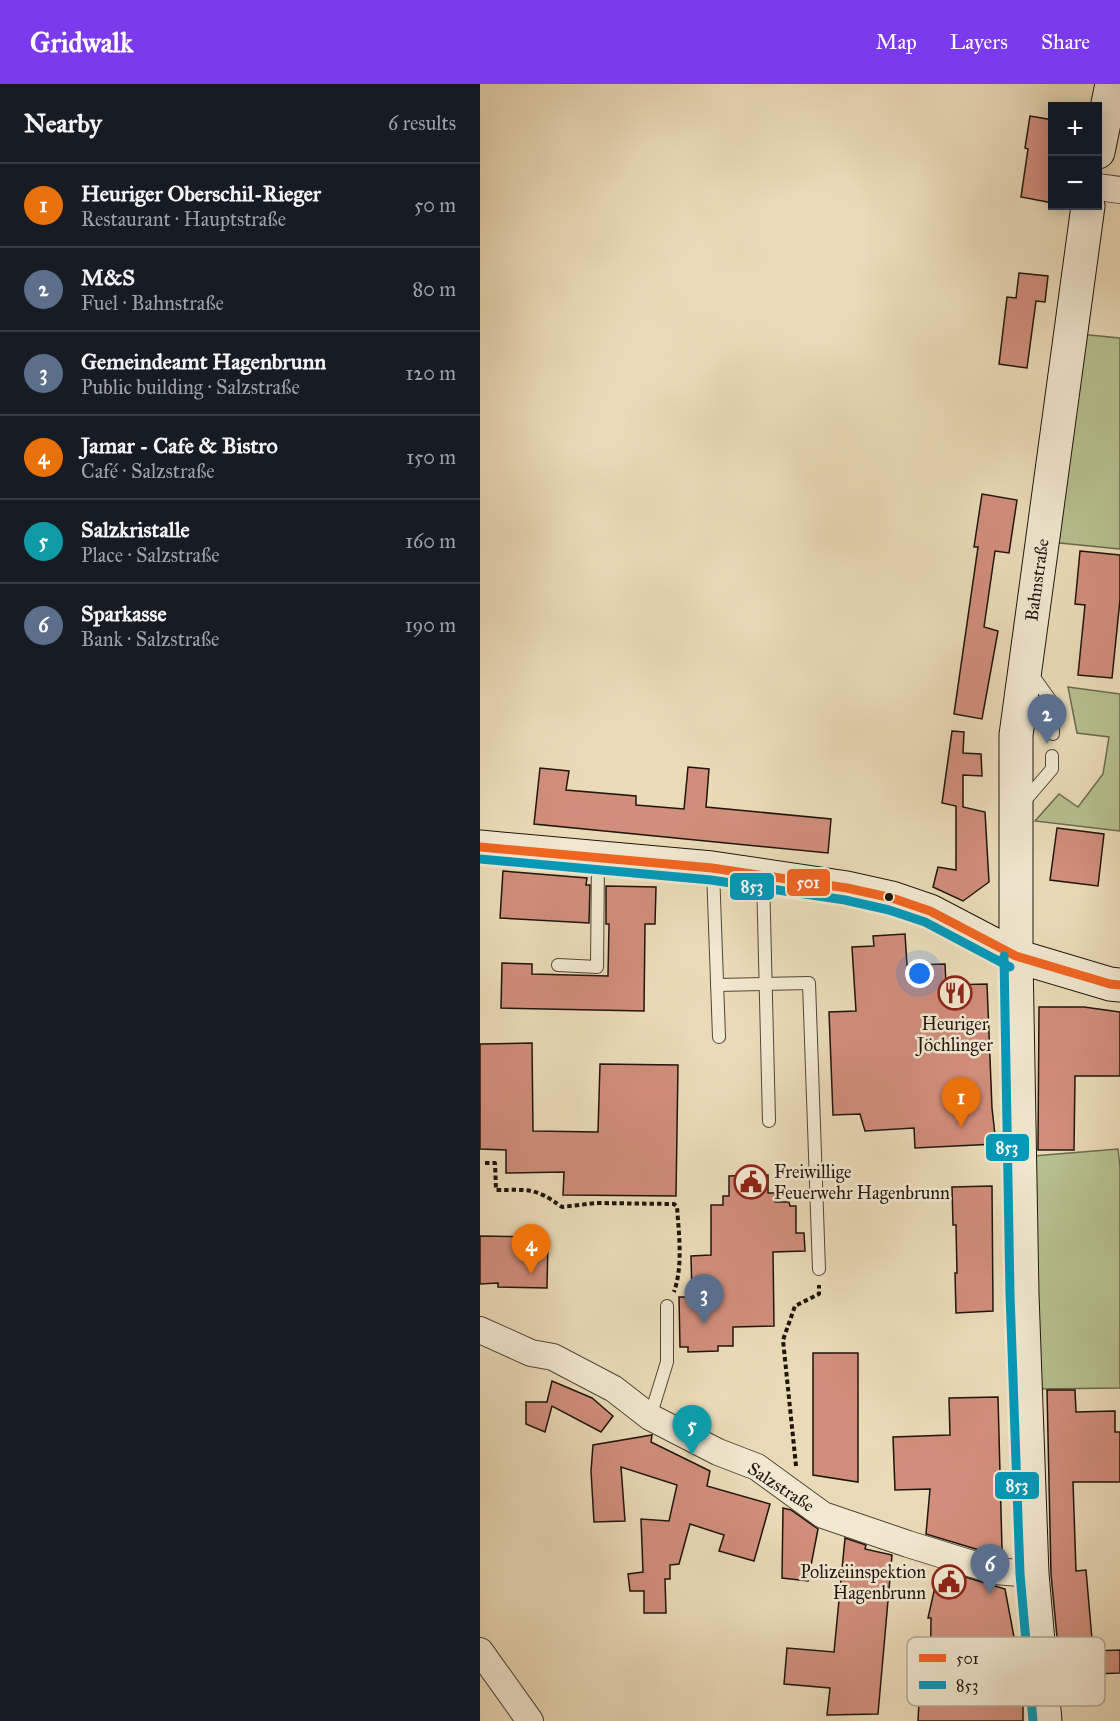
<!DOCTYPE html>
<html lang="en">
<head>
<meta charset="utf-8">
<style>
	:root { --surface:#171b24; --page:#242831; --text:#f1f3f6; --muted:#9ea1a6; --line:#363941; --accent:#7c3aed }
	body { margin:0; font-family:"IM FELL Great Primer",serif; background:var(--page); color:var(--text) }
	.controls { position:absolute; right:18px; top:18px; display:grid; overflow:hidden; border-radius:0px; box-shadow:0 3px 15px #0003 }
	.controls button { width:54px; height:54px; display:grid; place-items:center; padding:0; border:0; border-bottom:2px solid var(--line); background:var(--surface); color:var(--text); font:30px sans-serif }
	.you { position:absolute; left:440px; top:890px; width:21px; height:21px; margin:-15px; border:4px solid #fff; border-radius:50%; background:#1a73e8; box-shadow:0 0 0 9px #1a73e833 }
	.badge { display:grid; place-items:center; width:39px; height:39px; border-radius:50%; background:var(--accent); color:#fff; font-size:20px; font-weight:700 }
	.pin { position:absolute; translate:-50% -50px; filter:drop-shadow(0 2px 3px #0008) }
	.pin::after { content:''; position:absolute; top:32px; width:21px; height:18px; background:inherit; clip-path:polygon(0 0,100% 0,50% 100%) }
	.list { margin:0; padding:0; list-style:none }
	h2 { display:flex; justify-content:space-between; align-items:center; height:78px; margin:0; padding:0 24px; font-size:26px }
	h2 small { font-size:20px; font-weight:400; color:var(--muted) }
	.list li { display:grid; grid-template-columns:39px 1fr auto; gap:18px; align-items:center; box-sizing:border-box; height:84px; padding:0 24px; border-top:2px solid var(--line) }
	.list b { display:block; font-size:22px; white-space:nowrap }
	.list p { margin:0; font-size:20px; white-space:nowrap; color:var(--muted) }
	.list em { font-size:20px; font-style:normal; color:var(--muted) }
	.map { position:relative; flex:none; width:640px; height:1637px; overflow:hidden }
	header { display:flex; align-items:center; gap:36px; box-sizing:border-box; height:84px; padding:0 30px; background:var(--accent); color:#fff }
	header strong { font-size:28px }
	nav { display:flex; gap:33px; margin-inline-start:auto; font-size:21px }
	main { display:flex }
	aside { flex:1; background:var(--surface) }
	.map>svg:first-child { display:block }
	.green { fill:#b7c08f; stroke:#6b6a4e; stroke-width:1.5 }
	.building { fill:#d18e7c; stroke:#1f150d; stroke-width:1.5 }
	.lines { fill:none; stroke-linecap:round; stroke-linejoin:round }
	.lane-casing { stroke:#524638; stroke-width:14 }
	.street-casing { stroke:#524638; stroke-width:28 }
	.secondary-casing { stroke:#1f150d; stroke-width:35 }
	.path { stroke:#1f150d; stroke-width:4; stroke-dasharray:4.5 3; stroke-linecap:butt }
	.lane { stroke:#f1e8d1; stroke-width:12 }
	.street { stroke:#f1e8d1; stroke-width:26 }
	.secondary { stroke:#f1e8d1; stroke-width:33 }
	.bus-1-casing { stroke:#f1e8d1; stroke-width:14 }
	.bus-2-casing { stroke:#f1e8d1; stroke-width:14 }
	.bus-1 { stroke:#f26522; stroke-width:9 }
	.bus-2 { stroke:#039abb; stroke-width:9 }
	.bus-dot { fill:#1f150d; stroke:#f1e8d1; stroke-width:2 }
	.labels { text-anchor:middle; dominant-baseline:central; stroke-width:5; stroke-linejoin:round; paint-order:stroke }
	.street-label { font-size:18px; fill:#1f150d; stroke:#f1e8d1 }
	.poi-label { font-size:18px; fill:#1f150d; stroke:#f1e8d1 }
	.key { fill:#f1e8d1; stroke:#b2a996; stroke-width:1.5 }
	.key-label { font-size:16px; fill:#1f150d }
	.line-badge { stroke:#f1e8d1; stroke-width:2 }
	.badge-label { font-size:16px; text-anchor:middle; font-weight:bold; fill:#fff }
</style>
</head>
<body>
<header>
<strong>Gridwalk</strong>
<nav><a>Map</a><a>Layers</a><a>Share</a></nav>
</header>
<main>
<aside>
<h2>Nearby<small>6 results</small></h2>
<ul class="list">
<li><span class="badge" style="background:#e8710a">1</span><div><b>Heuriger Oberschil-Rieger</b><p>Restaurant · Hauptstraße</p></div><em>50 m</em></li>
<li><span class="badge" style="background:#5c6f8a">2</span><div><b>M&amp;S</b><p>Fuel · Bahnstraße</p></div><em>80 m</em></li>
<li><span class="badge" style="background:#5c6f8a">3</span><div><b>Gemeindeamt Hagenbrunn</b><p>Public building · Salzstraße</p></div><em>120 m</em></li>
<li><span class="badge" style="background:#e8710a">4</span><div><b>Jamar - Cafe &amp; Bistro</b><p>Café · Salzstraße</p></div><em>150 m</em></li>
<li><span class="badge" style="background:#0f9aa8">5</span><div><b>Salzkristalle</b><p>Place · Salzstraße</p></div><em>160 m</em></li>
<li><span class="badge" style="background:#5c6f8a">6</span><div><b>Sparkasse</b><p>Bank · Salzstraße</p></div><em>190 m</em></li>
</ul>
</aside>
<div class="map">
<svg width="640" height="1637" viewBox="0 0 640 1637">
	<rect width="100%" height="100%" fill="#eadbb8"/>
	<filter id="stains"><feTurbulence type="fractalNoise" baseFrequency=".00333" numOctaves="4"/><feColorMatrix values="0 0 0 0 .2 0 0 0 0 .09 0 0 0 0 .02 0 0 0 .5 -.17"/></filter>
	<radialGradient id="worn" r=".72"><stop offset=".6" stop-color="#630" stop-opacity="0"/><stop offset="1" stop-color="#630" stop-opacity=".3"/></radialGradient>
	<g class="green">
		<path d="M599,250L640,254V465L570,458Z"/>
		<path d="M588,603L640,610V747L555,737L579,710L598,723L623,690L629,653L597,649Z"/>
		<path d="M638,1065L640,1083V1304L558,1305L553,1072Z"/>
	</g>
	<g class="building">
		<path d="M550,32L573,36V119L541,113L548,65L545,64Z"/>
		<path d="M539,189L568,192L565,218L556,217L547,284L519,280L527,213L536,214Z"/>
		<path d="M502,410L537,416L529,469L515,467L504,543L518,547L502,635L474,630L498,463H494Z"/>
		<path d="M600,467L640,471V516L632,594L598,591L605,521L595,520Z"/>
		<path d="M472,647L484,648L483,669L501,670L502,692L483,691V723L505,728L509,798L483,817L453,803L458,783L476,786V722L462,719Z"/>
		<path d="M208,683L229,685L226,723L351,735L348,769L54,740L60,684L89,687L86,706L156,712V721L204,725Z"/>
		<path d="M577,744L624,750L618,802L570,796Z"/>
		<path d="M23,787L107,794L106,801H110L109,839L20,834Z"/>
		<path d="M126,802L176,803L175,840H165L164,927L21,924L22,879L52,880V890L128,892L129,840H126Z"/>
		<path d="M425,850L427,881L465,880L466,901L507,900L512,1024L516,1060L435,1064L434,1044L385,1047L380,1030L353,1031L349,928L376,927L372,863L394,862L393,852Z"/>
		<path d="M559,923H604L640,928V992H595L594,1066H558Z"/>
		<path d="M52,959L53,1047L118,1048L120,980L198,981L196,1112L83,1111L84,1088L26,1089V1066L0,1065V960Z"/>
		<path d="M288,1091V1109H295V1118H309L310,1122H316V1149H324L325,1167L293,1168L294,1242L253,1243V1262H238V1267L208,1268V1263H200L199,1213H212L211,1172L231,1171V1121H243V1112H249V1092Z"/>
		<path d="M512,1102L513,1227L476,1229L475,1189H477L476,1141H473L472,1103Z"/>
		<path d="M0,1152L68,1153L67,1204L18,1203V1199L0,1200Z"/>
		<path d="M333,1269H378V1398L333,1391Z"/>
		<path d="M72,1297L112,1314L133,1332L121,1348L72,1322L65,1348L46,1340V1318H67Z"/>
		<path d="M567,1306H595L596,1328L635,1327V1348H640V1398H593L596,1487L606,1486L613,1567L640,1566V1589L615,1590V1592L581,1595L571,1490Z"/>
		<path d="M518,1313L522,1465L519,1472L446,1450L450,1405L415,1406L413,1353L470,1351L469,1314Z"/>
		<path d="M172,1351L171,1358L230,1387L227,1402L290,1420L274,1477L239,1467L244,1451L210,1440L199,1480L190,1481V1495H185L186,1529H164V1507H150L148,1490L163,1488L161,1435L189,1437L197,1401L141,1383L145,1437L114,1438L111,1387L113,1361Z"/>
		<path d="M303,1424L311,1426L338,1445L328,1497L302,1494Z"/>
		<path d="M365,1454L386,1461L385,1465L412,1471L398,1630L347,1631L350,1604L304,1600L307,1564L354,1568Z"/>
		<path d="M459,1485L525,1505L543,1601V1637H438L439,1617L450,1607L451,1534H448Z"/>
	</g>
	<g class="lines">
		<defs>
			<g id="lane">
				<path d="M551,589L573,620V650"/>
				<path d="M542,720L572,685V672"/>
				<path d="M233,786L239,953"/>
				<path d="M283,792L289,1037"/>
				<path d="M78,881L117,883L118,774"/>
				<path d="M237,901L329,899L339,1185"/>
				<path d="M170,1333L187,1278V1222"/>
			</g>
			<g id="street">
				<path d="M618,103L640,106"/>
				<path d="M0,1246L51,1269L73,1273L134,1305L170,1333L238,1368L277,1383L343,1431L428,1460L515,1487L552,1490"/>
				<path d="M0,1567L50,1637"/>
			</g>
			<g id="secondary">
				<path d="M618,68L632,0"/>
				<path d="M0,763L232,784L367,804L412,814L450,827L536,872L630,900L640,901"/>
				<path d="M565,1637L552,1490L542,1210L536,872V651L608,122"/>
			</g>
		</defs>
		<use href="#lane" class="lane-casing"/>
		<use href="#street" class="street-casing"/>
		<use href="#secondary" class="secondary-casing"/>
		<g class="path">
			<path d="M5,1079H15L16,1106C48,1106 55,1103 82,1123L116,1119L194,1120L197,1123C199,1151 203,1182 194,1208"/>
			<path d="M316,1382L303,1256L315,1222L339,1210V1201"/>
		</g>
		<use href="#lane" class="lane"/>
		<use href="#street" class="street"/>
		<use href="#secondary" class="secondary"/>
		<defs>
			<path id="bus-1" d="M0,763L232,784L367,804L412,814L450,827L536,872L630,900L640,901"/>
			<g id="bus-2">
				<path d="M0,775L231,796L365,816L409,826L445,838L530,883"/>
				<path d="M524,872L530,1210L540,1490L553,1637"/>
			</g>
		</defs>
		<use href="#bus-1" class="bus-1-casing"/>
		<use href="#bus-2" class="bus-2-casing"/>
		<use href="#bus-1" class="bus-1"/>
		<use href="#bus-2" class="bus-2"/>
	</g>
	<defs>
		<symbol id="restaurant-ring" viewBox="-11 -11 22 22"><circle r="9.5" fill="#f1e8d1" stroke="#8f2418" stroke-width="1.5"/><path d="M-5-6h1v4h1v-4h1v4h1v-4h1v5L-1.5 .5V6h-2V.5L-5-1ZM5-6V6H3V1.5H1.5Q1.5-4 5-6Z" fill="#8f2418"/></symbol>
		<symbol id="civic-ring" viewBox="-11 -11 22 22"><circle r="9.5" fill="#f1e8d1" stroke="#8f2418" stroke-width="1.5"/><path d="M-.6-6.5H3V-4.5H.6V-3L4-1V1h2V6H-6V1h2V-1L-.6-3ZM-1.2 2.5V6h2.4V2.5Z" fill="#8f2418"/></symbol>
	</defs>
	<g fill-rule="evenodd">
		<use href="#restaurant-ring" x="456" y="890" width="38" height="38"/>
		<use href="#civic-ring" x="252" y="1079" width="38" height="38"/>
		<use href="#civic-ring" x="450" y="1479" width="38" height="38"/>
	</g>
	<circle class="bus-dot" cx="409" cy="813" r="5"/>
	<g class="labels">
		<g class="street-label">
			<text transform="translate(557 496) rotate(-82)">Bahnstraße</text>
			<text transform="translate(301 1403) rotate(33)">Salzstraße</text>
		</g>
		<g class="poi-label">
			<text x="475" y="940">Heuriger<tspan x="475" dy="21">Jöchlinger</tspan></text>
			<text x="294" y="1088" text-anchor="start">Freiwillige<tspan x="294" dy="21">Feuerwehr Hagenbrunn</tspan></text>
			<text x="446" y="1488" text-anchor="end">Polizeiinspektion<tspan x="446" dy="21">Hagenbrunn</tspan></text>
		</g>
	</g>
	<rect x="427" y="1553" width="198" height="69" rx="9" class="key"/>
	<rect x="439" y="1570" width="27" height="8" fill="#f26522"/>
	<rect x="439" y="1597" width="27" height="8" fill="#039abb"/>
	<g class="key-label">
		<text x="476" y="1580">501</text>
		<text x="476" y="1607">853</text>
	</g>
	<g class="line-badge">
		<rect x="306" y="784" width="45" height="29" rx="6" fill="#f26522"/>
		<rect x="249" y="788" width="46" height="29" rx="6" fill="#039abb"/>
		<rect x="505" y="1049" width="45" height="29" rx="6" fill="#039abb"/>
		<rect x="514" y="1387" width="46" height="29" rx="6" fill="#039abb"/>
	</g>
	<g class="badge-label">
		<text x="328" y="804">501</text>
		<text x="272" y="808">853</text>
		<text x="527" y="1069">853</text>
		<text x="537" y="1407">853</text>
	</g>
	<rect width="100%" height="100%" filter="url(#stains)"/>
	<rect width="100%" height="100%" fill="url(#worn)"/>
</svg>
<div class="controls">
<button>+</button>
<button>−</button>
</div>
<div class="you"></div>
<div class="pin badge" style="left:481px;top:1043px;background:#e8710a">1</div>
<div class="pin badge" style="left:567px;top:660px;background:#5c6f8a">2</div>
<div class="pin badge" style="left:224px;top:1240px;background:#5c6f8a">3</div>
<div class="pin badge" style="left:51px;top:1190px;background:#e8710a">4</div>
<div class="pin badge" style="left:212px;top:1371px;background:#0f9aa8">5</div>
<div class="pin badge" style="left:510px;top:1510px;background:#5c6f8a">6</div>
</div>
</main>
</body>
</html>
